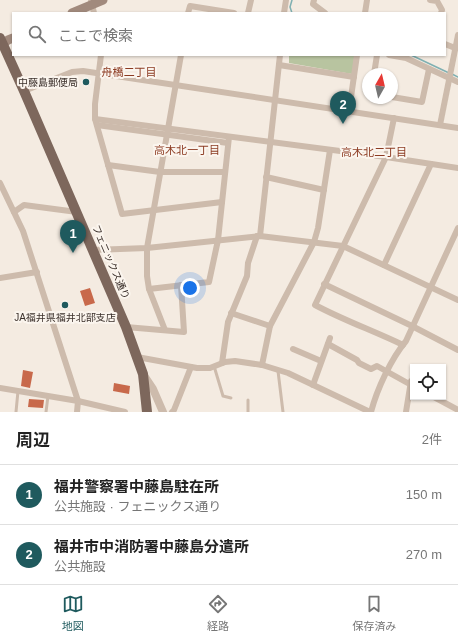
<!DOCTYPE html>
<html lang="ja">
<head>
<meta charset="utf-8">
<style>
	:root { --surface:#fff; --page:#f2f2f2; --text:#222; --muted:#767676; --line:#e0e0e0; --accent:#1f5a5e }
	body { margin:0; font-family:Helvetica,"Noto Sans JP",sans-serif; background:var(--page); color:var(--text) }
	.controls { position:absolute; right:12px; bottom:12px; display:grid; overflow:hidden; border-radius:0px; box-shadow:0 1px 3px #0004 }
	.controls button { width:36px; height:36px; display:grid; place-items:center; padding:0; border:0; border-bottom:1px solid var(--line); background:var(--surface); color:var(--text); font:20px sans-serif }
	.compass { position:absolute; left:362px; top:68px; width:36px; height:36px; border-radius:50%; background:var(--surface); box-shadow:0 1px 3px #0004; rotate:8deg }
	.you { position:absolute; left:190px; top:288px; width:14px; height:14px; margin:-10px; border:3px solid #fff; border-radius:50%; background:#1a73e8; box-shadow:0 0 0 6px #1a73e833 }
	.badge { display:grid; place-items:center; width:26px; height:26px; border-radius:50%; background:var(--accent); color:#fff; font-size:13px; font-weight:700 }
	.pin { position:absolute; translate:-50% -33px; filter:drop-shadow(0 1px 2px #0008) }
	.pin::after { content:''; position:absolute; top:21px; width:14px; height:12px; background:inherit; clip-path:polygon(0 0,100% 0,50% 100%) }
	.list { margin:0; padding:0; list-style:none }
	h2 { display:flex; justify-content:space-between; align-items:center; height:52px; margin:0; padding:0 16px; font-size:17px }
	h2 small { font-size:13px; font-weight:400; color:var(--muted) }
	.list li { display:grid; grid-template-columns:26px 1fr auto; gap:12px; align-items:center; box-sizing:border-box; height:60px; padding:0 16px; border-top:1px solid var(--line) }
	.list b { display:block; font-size:15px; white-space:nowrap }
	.list p { margin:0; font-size:13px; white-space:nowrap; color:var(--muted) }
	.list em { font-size:13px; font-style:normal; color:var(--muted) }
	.icon { flex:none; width:22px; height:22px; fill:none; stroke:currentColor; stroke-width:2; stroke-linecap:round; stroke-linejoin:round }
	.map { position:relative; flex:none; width:458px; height:412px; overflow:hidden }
	.search { position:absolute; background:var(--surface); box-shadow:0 1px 3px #0004; left:12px; right:12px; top:12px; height:44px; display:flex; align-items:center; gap:10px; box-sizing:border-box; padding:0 14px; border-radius:0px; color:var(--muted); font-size:15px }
	.sheet { height:172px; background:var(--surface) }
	nav { display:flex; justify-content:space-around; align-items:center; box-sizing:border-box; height:56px; border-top:1px solid var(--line); background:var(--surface); font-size:11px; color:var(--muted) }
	nav a { display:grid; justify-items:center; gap:2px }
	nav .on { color:var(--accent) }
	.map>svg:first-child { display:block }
	.green { fill:#b8c4a0 }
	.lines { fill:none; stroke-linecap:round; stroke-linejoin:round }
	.stream { stroke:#7fb0b2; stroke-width:1.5 }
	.building { fill:#c8694b }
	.service { stroke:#cdbbac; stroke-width:3 }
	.minor { stroke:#cdbbac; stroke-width:6 }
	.tertiary { stroke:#cdbbac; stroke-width:8 }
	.secondary { stroke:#a18a7d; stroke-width:9 }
	.primary { stroke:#7d675c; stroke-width:10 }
	.poi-dot { fill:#1f5a5e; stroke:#fbf5ee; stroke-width:1.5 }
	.labels { text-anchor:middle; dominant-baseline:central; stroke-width:4; stroke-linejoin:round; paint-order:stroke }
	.poi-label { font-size:10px; fill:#3b302b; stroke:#fbf5ee; text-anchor:end }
	.street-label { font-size:10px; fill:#3b302b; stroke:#fbf5ee }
	.neighbourhood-label { font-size:11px; fill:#8c3b22; stroke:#fbf5ee }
</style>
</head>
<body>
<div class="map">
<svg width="458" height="412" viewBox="0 0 458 412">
	<rect width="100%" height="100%" fill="#f4ebe1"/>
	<path class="green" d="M289,55H355L352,74L289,63Z"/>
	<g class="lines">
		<g class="stream">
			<path d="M292,13L290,7L292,0"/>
			<path d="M411,55L449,73"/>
			<path d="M452,74L458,77"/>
		</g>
	</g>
	<g class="building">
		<path d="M90,288L95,303L85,306L80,291Z"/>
		<path d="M23,370L33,372L30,388L21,386Z"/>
		<path d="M114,383L130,386L129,394L113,391Z"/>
		<path d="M29,399L44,400L43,408L28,407Z"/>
	</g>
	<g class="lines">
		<g class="service">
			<path d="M214,366L223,396L231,398"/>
			<path d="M278,371L283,412"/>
			<path d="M248,400V412"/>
			<path d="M16,412L18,391"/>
			<path d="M46,412L48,396"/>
		</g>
		<g class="minor">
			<path d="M91,0L94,13"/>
			<path d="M314,0L313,4L325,13"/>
			<path d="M430,0L437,1L442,10L441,13"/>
			<path d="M188,13L190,6L234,13"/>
			<path d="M248,13L251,0"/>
			<path d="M284,13L286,0"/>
			<path d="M365,13L367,0"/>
			<path d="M445,44L455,48"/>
			<path d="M101,55L95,104V119L122,214L222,202"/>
			<path d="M389,55L406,58L458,82"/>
			<path d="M279,65L354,77"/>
			<path d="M374,74L377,55"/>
			<path d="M24,91L72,72L83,71L458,128"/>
			<path d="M392,97L422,102L429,69"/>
			<path d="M349,111L357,55"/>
			<path d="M394,118L386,157L315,305C343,320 374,331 403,345"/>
			<path d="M95,119L386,157L458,168"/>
			<path d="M97,125L228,143"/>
			<path d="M440,125L458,35"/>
			<path d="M108,165L160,172H225"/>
			<path d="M266,177L324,190"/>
			<path d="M0,183L23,231L78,401L77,412"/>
			<path d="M14,212L24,205L77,212"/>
			<path d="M260,236L280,55"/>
			<path d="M93,250L147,248L260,236L343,246L458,300"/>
			<path d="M384,265L431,164"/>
			<path d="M0,278L37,272"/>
			<path d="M324,284L412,326L458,350"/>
			<path d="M149,289L209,282L218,240L229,137"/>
			<path d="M231,313L270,326"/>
			<path d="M126,327L184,332L181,285"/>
			<path d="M165,330L149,289L147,276V248L181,55"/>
			<path d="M328,344L357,360L359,363L371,369L377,366L413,386"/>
			<path d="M293,349L321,361"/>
			<path d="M137,357L197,368H210L225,362L235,361L262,365L288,373L370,412"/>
			<path d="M222,363L228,322L247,276L248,263L257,236"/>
			<path d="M262,365L270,326L314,242L318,228L330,150"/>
			<path d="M313,385L330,338"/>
			<path d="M0,388L78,401L125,412"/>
			<path d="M434,397L458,410"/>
			<path d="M172,412L174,410L191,367"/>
			<path d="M371,412C377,389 391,359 406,341L458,228"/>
			<path d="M406,412L411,381"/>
		</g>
		<path class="tertiary" d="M143,374L153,389L163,412"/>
		<g class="secondary">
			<path d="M72,13L103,0"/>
			<path d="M3,44L8,40L13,38"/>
		</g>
		<path class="primary" d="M0,38L24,91L126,327L143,374L147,412"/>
	</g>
	<g class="poi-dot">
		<circle cx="86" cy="82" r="4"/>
		<circle cx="65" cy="305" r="4"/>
	</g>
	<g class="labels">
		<g class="poi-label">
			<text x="78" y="82">中藤島郵便局</text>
			<text x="65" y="317" text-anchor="middle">JA福井県福井北部支店</text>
		</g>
		<g class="street-label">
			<text transform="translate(111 262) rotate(67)">フェニックス通り</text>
		</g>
		<g class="neighbourhood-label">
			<text x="129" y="72">舟橋二丁目</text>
			<text x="187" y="150">高木北一丁目</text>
			<text x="374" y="152">高木北二丁目</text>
		</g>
	</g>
</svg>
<div class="controls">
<button><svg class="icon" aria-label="locate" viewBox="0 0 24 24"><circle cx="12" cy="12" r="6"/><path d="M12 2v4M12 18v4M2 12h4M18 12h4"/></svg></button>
</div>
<svg class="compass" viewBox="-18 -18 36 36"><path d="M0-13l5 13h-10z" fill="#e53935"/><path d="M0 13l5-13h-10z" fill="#767676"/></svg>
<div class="you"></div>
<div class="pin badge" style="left:73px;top:253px">1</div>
<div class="pin badge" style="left:343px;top:124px">2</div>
<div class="search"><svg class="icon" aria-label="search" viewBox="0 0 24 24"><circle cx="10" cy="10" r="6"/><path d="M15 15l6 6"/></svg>ここで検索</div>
</div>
<section class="sheet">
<h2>周辺<small>2件</small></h2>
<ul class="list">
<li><span class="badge">1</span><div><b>福井警察署中藤島駐在所</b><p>公共施設 · フェニックス通り</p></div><em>150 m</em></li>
<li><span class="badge">2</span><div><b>福井市中消防署中藤島分遣所</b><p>公共施設</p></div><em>270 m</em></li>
</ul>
</section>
<nav>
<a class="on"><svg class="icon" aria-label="map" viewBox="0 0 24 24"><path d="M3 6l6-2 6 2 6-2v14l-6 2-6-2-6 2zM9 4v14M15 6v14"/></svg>地図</a>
<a><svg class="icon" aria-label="directions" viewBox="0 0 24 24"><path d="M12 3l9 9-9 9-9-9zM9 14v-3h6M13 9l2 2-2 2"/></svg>経路</a>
<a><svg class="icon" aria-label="saved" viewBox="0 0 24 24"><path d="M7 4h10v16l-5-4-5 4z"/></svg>保存済み</a>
</nav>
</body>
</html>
